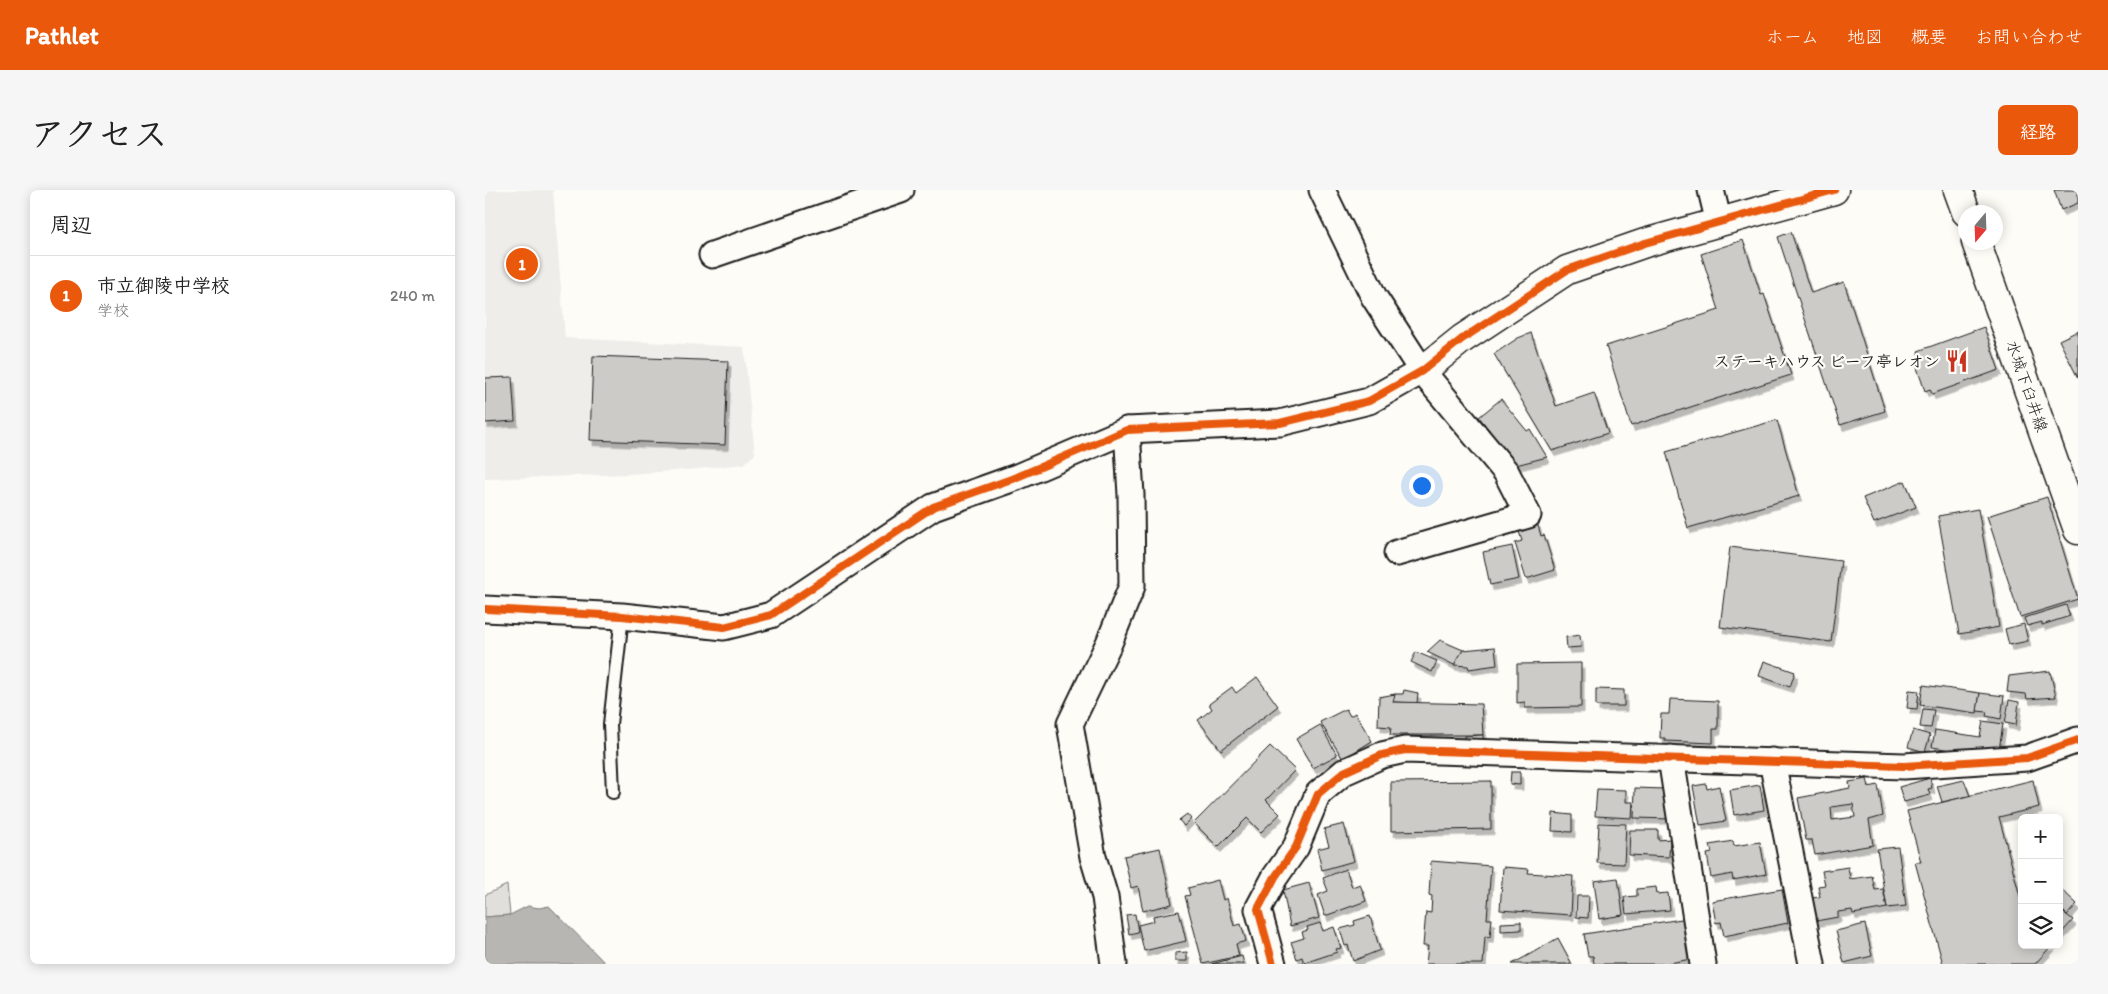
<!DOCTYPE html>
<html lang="ja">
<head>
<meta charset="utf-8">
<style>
	:root { --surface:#fff; --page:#f6f6f6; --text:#222; --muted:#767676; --line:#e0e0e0; --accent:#ea580c }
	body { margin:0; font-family:Itim,"Klee One",sans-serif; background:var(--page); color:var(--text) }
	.controls { position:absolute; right:15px; bottom:15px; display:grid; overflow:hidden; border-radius:8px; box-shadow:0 2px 12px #0003 }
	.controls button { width:45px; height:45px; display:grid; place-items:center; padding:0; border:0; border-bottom:1px solid var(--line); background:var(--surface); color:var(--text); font:25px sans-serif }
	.compass { position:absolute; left:1473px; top:15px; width:45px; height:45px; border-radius:50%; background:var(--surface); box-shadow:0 2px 12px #0003; rotate:199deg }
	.you { position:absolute; left:936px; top:295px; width:18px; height:18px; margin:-12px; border:4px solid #fff; border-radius:50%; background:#1a73e8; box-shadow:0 0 0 8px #1a73e833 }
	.badge { display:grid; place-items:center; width:32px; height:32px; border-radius:50%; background:var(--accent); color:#fff; font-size:16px; font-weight:700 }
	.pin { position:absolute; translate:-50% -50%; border:2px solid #fff; box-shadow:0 1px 5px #0006 }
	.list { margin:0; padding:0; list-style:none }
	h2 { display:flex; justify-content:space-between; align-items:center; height:65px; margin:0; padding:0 20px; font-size:21px }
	h2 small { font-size:16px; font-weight:400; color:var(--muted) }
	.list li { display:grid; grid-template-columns:32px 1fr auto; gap:15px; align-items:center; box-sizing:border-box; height:80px; padding:0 20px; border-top:1px solid var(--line) }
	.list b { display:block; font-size:19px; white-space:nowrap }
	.list p { margin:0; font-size:16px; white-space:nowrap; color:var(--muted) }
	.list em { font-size:16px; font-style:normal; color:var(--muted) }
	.icon { flex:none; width:28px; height:28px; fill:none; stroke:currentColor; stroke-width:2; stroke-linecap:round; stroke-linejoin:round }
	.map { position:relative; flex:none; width:1593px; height:774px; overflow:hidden; border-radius:8px }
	header { display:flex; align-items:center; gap:30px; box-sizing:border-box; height:70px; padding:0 25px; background:var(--accent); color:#fff }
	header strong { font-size:24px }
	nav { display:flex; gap:28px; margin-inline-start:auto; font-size:18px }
	.intro { display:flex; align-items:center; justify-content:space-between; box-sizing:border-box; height:120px; padding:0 30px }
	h1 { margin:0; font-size:35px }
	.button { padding:12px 22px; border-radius:8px; background:var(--accent); color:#fff; font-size:18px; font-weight:700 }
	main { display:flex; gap:30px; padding:0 30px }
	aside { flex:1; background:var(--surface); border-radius:8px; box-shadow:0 2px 12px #0003 }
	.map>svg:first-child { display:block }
	.built { fill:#eeede9 }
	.green { fill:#e0dfdb; stroke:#7e7e7c }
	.water { fill:#b7b6b2; stroke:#797876 }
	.building { fill:#cccbc8; stroke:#1c1c1c; fill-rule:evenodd; filter:url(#shadow) }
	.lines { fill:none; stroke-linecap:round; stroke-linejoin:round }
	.lane-casing { stroke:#1c1c1c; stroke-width:16 }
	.street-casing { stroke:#1c1c1c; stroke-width:29 }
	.secondary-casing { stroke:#1c1c1c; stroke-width:31 }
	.lane { stroke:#fdfcf7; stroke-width:12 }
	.street { stroke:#fdfcf7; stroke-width:25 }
	.secondary { stroke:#fdfcf7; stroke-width:28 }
	.cycleway-casing { stroke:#fdfcf7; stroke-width:11 }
	.cycleway { stroke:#e8590c; stroke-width:8 }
	.labels { text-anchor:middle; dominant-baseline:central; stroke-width:4.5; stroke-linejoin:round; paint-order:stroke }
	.poi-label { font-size:16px; font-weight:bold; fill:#1c1c1c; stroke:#fdfcf7; text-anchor:end }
	.street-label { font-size:16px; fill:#1c1c1c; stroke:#fdfcf7 }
</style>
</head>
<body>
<header>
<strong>Pathlet</strong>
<nav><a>ホーム</a><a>地図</a><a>概要</a><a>お問い合わせ</a></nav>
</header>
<div class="intro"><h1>アクセス</h1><a class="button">経路</a></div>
<main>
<aside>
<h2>周辺<small></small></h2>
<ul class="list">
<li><span class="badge">1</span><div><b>市立御陵中学校</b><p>学校</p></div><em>240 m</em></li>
</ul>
</aside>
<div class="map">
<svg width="1593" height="774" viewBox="0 0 1593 774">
	<defs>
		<filter id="shadow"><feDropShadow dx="3" dy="5.5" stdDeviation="0" flood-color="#0004"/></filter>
	</defs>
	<rect width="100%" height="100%" fill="#fdfcf7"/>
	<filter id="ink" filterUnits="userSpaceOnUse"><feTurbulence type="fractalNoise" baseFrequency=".02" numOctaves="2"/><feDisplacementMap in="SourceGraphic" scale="10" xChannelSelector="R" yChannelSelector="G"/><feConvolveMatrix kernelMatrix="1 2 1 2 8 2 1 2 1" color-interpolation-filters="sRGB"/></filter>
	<g filter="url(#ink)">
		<path class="built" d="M0,0H68L80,148L259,157L270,264L259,274L202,280L143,284L0,289Z"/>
		<path class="green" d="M22,695L25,725L0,727V705Z"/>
		<path class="water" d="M43,716L54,718L64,716L121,774H0V727L25,725Z"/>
		<g class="building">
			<path d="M1569,0H1593V13L1576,20Z"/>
			<path d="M1306,42L1326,103L1359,92L1400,221L1355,235L1293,47Z"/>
			<path d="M1258,50L1276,105L1279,104L1306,185L1146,236L1121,156L1234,120L1216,64Z"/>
			<path d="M1499,137L1514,180L1447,204L1445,199L1440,201L1430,172L1436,170L1433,161Z"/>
			<path d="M1593,141V188L1574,150Z"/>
			<path d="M1046,143L1071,216L1109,203L1123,243L1067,261L1009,164L1033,148Z"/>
			<path d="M108,166L243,171L240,255L105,250Z"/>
			<path d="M27,187L30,231L0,233V188Z"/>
			<path d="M1016,209L1042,241L1045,239L1062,267L1031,275L1003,243L1005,241L994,227Z"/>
			<path d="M1292,230L1314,306L1203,338L1181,262Z"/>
			<path d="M1420,291L1431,317L1389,333L1378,308Z"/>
			<path d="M1562,307L1593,409L1535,427L1502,326Z"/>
			<path d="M1493,319L1514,437L1474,444L1453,326Z"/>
			<path d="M1052,332L1056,346L1059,345L1070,380L1041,389L1030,353L1037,351L1033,338Z"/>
			<path d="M1027,356L1034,389L1005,395L998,362Z"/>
			<path d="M1245,357L1356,371L1346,452L1235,437Z"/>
			<path d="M1581,415L1585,426L1557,435V432L1542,436L1539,428Z"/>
			<path d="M1539,434L1543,451L1524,455L1520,439Z"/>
			<path d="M1095,445L1096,457L1082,458L1081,447Z"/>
			<path d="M955,450L978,460L969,475L942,462Z"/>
			<path d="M1010,457L1012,475L984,479L983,476L969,475L978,460Z"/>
			<path d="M931,462L952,471L947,482L926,472Z"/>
			<path d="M1279,471L1310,482L1305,497L1274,486Z"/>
			<path d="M1096,473V517L1040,518V512L1032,513V474Z"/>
			<path d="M1565,481L1571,507L1542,509L1541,504L1522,502L1524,486Z"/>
			<path d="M772,487L793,516L736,560L713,530L727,519L724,514L747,497L751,503Z"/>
			<path d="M1438,495L1495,503L1492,523L1435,515Z"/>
			<path d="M1111,499L1139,500V516H1111Z"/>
			<path d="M919,500L933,503L932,513L908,512L910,504H918Z"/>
			<path d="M1424,500L1434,501L1432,519L1422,518Z"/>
			<path d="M1495,503L1519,506L1516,529L1501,526L1502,522L1492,521Z"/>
			<path d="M910,504L908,512L996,514L998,545H905L906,537L893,536L894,507Z"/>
			<path d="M1185,509L1233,511V539H1228V553L1180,551V548H1175L1176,524H1184Z"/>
			<path d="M1524,510L1534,512L1531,535L1520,533Z"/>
			<path d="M861,519L865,526L870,523L887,551L858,569L835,532Z"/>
			<path d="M1438,519L1449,520L1446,538L1435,537Z"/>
			<path d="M1498,531L1518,534L1514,560L1498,565L1447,557L1450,540L1495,547Z"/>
			<path d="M835,535L852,565L828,578L811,549Z"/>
			<path d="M1428,540L1445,545L1440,562L1423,557Z"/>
			<path d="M998,545V551L980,552V546Z"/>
			<path d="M785,556L810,580L781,610L795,624L776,642L762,628L733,657L709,633Z"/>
			<path d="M1026,582H1035V595L1025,594Z"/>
			<path d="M1445,588L1447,598L1443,599L1445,605L1419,612L1414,597Z"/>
			<path d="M1382,589L1384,597L1393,595L1398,626L1384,630L1388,655L1330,665L1327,650H1321L1313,608L1365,598L1364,592ZM1368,614L1370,627L1347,630L1346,617Z"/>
			<path d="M1479,590L1485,606L1457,612L1452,596Z"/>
			<path d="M1548,590L1554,617L1514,627L1537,714V755H1567L1550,774H1458L1430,672H1436L1422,621Z"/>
			<path d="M1006,591V639L906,641V592Z"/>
			<path d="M1221,594L1222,599L1234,596L1241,631L1215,635L1208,596Z"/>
			<path d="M1275,595L1279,620L1249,625L1245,600Z"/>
			<path d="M1150,598L1180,599L1179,608H1187L1186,629L1149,628Z"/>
			<path d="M1112,599L1141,600V612H1148L1147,628L1110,626Z"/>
			<path d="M1068,623L1087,625V642L1067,641Z"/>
			<path d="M702,624L706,629L699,636L694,630Z"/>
			<path d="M1114,633L1141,634L1139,674L1112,673Z"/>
			<path d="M859,634L869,671L837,680L832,659L844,656L839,639Z"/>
			<path d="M1145,640H1173V650L1185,649L1184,667L1144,665Z"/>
			<path d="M1248,651L1249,656L1275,652L1281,684L1248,690L1247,684L1226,688L1222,664L1227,663L1225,655Z"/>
			<path d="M1413,657L1421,716L1402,718L1392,659Z"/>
			<path d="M675,658L687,714L658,721L653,696L646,698L639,666Z"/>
			<path d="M946,671L1006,676L1002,729H1007L1005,747L1000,746L998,774H941L943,756H938L941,722L946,723L947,706L944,705Z"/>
			<path d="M1018,677L1044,679L1043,683L1088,686L1086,725L1015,720Z"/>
			<path d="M1363,677L1365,689L1387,686L1390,700L1398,699L1402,718L1368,724L1367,720L1353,722V727L1331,731L1327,708L1335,707L1333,696L1340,695L1337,681Z"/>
			<path d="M861,679L867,697L875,694L881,711L840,726L833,705L843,701L838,688Z"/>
			<path d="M1133,688L1138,725L1114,729L1109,691Z"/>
			<path d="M733,690L738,710L742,708L749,736L756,734L761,751L751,754L754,766L718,774L700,706L705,705L703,698Z"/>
			<path d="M824,693L834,728L805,736L798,700Z"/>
			<path d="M1171,697L1172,704L1183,703L1185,720L1141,724L1139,707L1152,706V699Z"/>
			<path d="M1297,699L1303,733L1239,746L1236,732L1231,733L1227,711Z"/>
			<path d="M1576,699L1592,714L1582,725L1574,717V701Z"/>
			<path d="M1092,706H1104L1103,728L1091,727Z"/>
			<path d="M1574,719L1588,730L1574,746Z"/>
			<path d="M694,721L701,751L659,761L653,735L669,731L668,726Z"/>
			<path d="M650,724L653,742L644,744L641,725Z"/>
			<path d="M885,726L895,760L868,771L863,755L860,756L855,739L870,735L869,731Z"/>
			<path d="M1203,728L1206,769L1179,774H1109L1108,766H1103L1099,744Z"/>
			<path d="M1036,732V740L1016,741V733Z"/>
			<path d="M835,733L838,741L849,737L856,758L851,759L852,762L819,773L817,767L812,769L806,752L819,748L817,742L823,740L822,737Z"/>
			<path d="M1380,734L1387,766L1359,773L1351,741Z"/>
			<path d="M1073,748L1087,774H1027L1040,767Z"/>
			<path d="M702,762V771H690V763Z"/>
			<path d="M757,766L759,774H727Z"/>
		</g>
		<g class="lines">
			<defs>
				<path id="lane" d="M128,602L125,534L137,426"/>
				<g id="street">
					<path d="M837,0L889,107L937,181L1021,282L1043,325L912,363"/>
					<path d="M1226,0L1234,33"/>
					<path d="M227,65L416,0"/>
					<path d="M0,419L137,426L239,437L286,425L448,317L532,287L642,240L795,233L884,211L937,181"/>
					<path d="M1186,568L1218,774"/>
					<path d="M1287,571L1327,774"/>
					<path d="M629,774L620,707L608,667L585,534L624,453L647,396L646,305L642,240"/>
					<path d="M788,774L773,719L790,687L811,657L833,604L859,582L897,565L920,560L1419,576L1542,568L1593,550"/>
				</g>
				<g id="secondary">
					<path d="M1473,0L1481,22"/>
					<path d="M1491,52L1593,340"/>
					<path d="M937,181L977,149L1082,80L1160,53L1349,0"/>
				</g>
			</defs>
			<use href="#lane" class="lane-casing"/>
			<use href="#street" class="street-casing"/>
			<use href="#secondary" class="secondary-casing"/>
			<use href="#lane" class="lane"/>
			<use href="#street" class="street"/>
			<use href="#secondary" class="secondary"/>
			<defs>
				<g id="cycleway">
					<path d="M0,419L137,426L239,437L286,425L448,317L532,287L642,240L795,233L884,211L937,181L977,149L1082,80L1160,53L1349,0"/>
					<path d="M788,774L773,719L790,687L811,657L833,604L859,582L897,565L920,560L1419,576L1542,568L1593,550"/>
				</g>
			</defs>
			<use href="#cycleway" class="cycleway-casing"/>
			<use href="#cycleway" class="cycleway"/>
		</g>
	</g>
	<defs>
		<symbol id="restaurant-bare" viewBox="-9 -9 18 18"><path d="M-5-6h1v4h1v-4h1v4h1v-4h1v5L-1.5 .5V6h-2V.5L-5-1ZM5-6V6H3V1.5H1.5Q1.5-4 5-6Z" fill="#c8321e" stroke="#fdfcf7" stroke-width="2.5" paint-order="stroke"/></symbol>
	</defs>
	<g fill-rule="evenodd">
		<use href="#restaurant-bare" x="1456" y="155" width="32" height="32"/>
	</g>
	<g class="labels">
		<g class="poi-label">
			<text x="1455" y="171">ステーキハウス ビーフ亭レオン</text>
		</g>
		<g class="street-label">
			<text transform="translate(1542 196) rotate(71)">水城下臼井線</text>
		</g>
	</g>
</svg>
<div class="controls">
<button>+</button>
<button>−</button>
<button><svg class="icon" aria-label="layers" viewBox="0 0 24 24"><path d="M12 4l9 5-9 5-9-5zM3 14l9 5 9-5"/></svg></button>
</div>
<svg class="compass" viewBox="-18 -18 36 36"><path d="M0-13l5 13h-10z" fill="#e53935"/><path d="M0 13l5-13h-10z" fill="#767676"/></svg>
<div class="you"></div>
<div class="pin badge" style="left:37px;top:74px">1</div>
</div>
</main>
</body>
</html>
